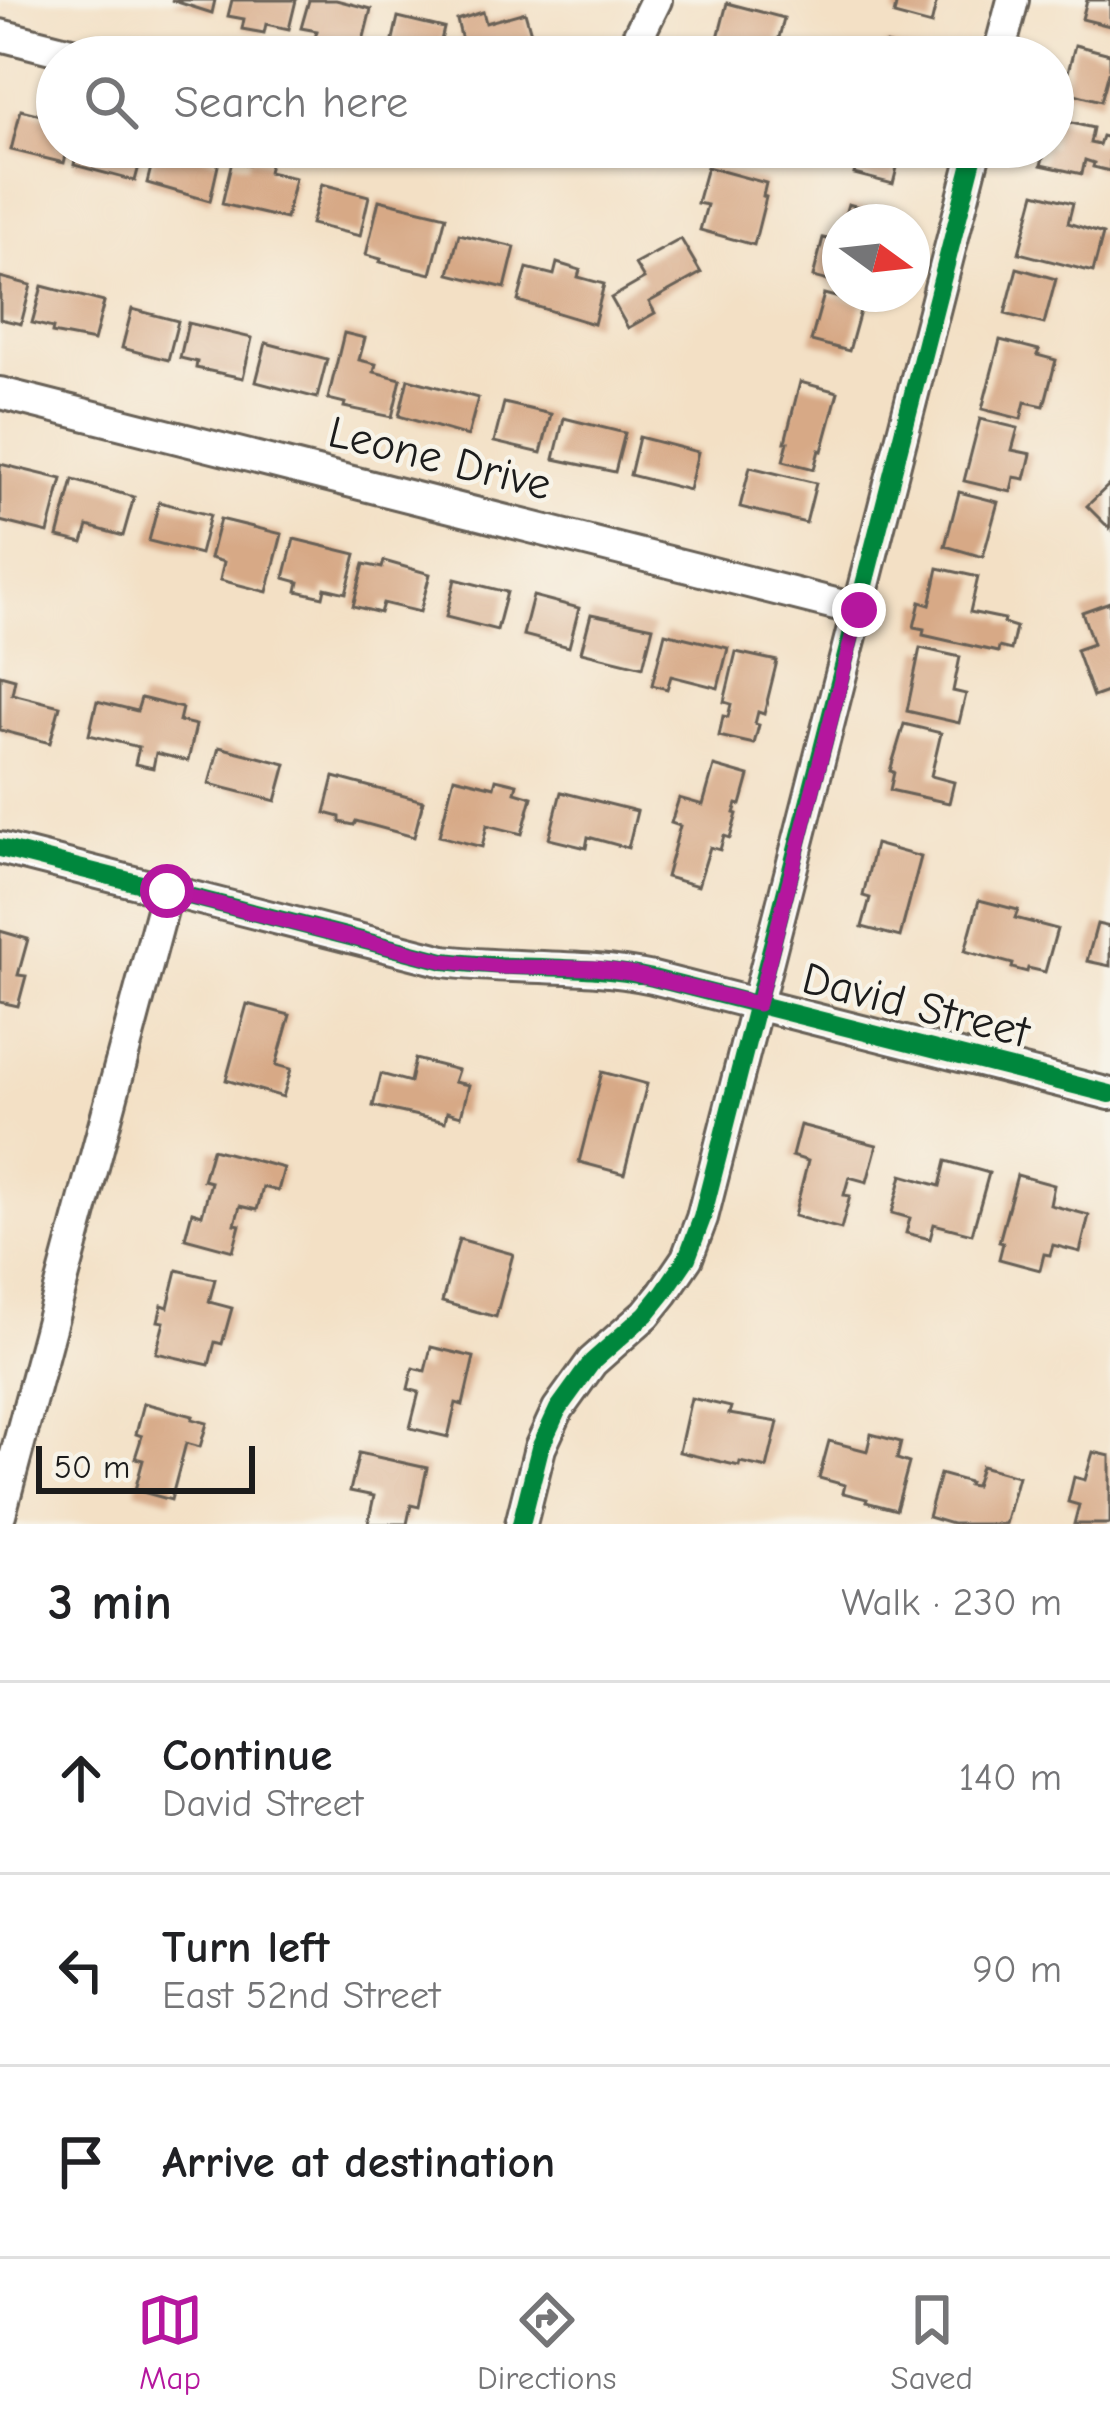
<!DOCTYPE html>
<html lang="en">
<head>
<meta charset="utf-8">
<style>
	:root { --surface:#fff; --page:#f2f2f2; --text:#202124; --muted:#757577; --line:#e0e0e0; --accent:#b5179e }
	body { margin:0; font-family:"Comic Neue",sans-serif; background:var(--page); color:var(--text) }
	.compass { position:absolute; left:822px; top:204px; width:108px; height:108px; border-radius:50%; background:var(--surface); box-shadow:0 3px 9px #0004; rotate:105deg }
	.scale { position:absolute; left:36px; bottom:30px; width:219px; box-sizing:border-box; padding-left:12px; border:6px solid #1c1c1c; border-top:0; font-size:33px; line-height:42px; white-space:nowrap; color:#1c1c1c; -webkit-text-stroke:9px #f7f3e8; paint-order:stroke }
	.stop { position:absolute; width:36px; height:36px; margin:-27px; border:9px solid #b5179e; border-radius:50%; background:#fff }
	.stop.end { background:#b5179e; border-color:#fff; box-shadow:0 3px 12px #0008 }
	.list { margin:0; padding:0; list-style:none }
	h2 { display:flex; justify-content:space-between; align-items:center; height:156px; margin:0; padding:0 48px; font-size:51px }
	h2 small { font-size:39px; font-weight:400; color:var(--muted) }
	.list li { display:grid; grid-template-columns:78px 1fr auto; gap:36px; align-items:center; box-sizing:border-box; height:192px; padding:0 48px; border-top:3px solid var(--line) }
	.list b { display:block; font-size:45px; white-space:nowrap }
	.list p { margin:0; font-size:39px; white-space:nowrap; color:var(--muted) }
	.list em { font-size:39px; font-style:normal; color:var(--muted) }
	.icon { flex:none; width:66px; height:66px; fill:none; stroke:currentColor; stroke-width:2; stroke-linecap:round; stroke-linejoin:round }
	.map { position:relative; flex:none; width:1110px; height:1524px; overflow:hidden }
	.search { position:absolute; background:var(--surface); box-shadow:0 3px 9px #0004; left:36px; right:36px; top:36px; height:132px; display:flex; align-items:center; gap:30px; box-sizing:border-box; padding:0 42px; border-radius:66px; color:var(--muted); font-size:45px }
	.sheet { height:732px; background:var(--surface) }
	nav { display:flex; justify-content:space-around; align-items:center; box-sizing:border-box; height:168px; border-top:3px solid var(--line); background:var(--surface); font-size:33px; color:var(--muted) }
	nav a { display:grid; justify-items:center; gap:6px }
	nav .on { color:var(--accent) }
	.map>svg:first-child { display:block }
	.building { fill:#d7a986 }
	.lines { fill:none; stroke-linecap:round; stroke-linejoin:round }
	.minor-casing { stroke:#676157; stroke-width:36 }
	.minor { stroke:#fff; stroke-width:30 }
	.cycleway-casing { stroke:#f7f3e8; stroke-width:26 }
	.cycleway { stroke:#00873e; stroke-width:18 }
	.route { stroke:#b5179e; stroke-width:15 }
	.labels { text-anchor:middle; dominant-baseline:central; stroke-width:9; stroke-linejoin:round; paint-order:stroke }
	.street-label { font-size:45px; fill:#1c1c1c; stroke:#f7f3e8 }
</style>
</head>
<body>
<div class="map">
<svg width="1110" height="1524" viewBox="0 0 1110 1524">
	<rect width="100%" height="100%" fill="#f7f3e8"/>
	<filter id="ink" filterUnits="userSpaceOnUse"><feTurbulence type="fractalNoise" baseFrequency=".00833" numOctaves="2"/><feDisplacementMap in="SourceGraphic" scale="24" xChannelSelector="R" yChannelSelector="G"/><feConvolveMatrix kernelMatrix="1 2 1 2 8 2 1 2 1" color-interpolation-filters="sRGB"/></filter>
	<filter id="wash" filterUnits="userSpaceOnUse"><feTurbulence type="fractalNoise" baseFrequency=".004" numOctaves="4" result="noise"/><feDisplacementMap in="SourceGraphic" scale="48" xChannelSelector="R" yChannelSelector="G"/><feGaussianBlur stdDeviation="2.7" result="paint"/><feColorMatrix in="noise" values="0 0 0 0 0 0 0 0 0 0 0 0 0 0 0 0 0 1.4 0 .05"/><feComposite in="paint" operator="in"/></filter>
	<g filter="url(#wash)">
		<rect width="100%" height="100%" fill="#f3e0c5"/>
		<g id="blocks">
			<g class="building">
				<path d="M171,0H215L212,13Z"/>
				<path d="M232,0H296L289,29L266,24L264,33L242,29L244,19L228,16Z"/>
				<path d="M309,0H336L371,9L361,49L315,38L317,31L301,28Z"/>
				<path d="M897,0H937L931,25L894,15Z"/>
				<path d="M1087,0H1110V26L1082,19Z"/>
				<path d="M727,3L784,18L774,57H713Z"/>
				<path d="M483,12L486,23L525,12L536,51L515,57H466L457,20Z"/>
				<path d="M398,17L444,28L437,57H389Z"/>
				<path d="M886,44L930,55V57H882Z"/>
				<path d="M1075,45L1110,54V69L1101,101L1063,91Z"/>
				<path d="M21,110L57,119V147H68L64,163L11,150Z"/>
				<path d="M1054,119L1093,128L1090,143L1099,145L1102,136L1110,138V171L1093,167L1094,163L1085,160L1082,174L1041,165L1046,147H1053Z"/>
				<path d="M78,147H144L135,181L74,165Z"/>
				<path d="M172,147H197L195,155L219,161L210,201L147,183L156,148L171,152Z"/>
				<path d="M861,147H902L893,184L854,174Z"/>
				<path d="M250,158L270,163L268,172L295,178L286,219L222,204L232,161L248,165Z"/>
				<path d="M707,167L766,183L763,196L766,197L754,245L700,230L707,205L697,203Z"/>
				<path d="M322,184L369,196L360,236L311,224Z"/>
				<path d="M1035,193L1073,203L1068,223L1103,234L1093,272L1019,253Z"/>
				<path d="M379,200L446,216L431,274L380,262L381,259L366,255Z"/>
				<path d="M848,204L886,214L884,222H843Z"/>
				<path d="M459,234L515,247L505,288L449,274Z"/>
				<path d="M823,238L840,242V284L813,277Z"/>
				<path d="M681,239L701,273L649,302L655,313L628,328L611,298L644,279L635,264Z"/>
				<path d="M557,263L580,270L578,277L604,284L594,324L518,301L527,268L554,275Z"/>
				<path d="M1017,268L1056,279L1044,324L1005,314Z"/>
				<path d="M0,277L31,285L21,324L0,319Z"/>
				<path d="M42,286L104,302L94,341L52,333L53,328L32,323Z"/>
				<path d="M824,294L862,304L849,351L811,341Z"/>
				<path d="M132,309L178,321L168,360L122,348Z"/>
				<path d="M188,323L252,338L243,378L196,368L197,362L180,358Z"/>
				<path d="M344,333L365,338L359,360L376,364L374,372L401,379L392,417L344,407L345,403L328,399Z"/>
				<path d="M1000,340L1039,350L1037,355L1056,360L1044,406L1025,402L1021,419L982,409Z"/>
				<path d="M266,343L327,359L317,398L256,382Z"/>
				<path d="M408,379L478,398L468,436L399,416Z"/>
				<path d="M800,382L838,392L822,451L819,450L814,469L783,461L788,442H785Z"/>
				<path d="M504,403L551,414L541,453L494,442Z"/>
				<path d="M564,418L625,433L615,472L554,459Z"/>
				<path d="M980,419L1018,428L1012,450L1031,454L1025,479L1014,477L1011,492L964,481Z"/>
				<path d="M639,437L698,452L689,490L630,475Z"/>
				<path d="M0,464L62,479L48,533L0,521Z"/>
				<path d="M750,467L816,483L806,523L740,507Z"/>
				<path d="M73,480L134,497L123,536L88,526L83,543L58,537Z"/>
				<path d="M1110,484V529L1087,506Z"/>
				<path d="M959,492L998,502L983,557L945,546Z"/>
				<path d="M159,502L210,515L200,554L149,541Z"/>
				<path d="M220,519L282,534L267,592L220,580L224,562L210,558Z"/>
				<path d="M294,539L356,554L346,593L325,588L323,597L297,591L299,582L284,578Z"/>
				<path d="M384,561L430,574L420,612L383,603L380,613L353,606L364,564L382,568Z"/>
				<path d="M938,568L978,577L970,612L1004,619L1003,623L1016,627L1011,650L999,647L998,652L923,635L924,629L914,627L920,602L930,605Z"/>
				<path d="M455,579L507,592L497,630L446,617Z"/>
				<path d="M533,596L579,608L569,647L523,635Z"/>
				<path d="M1110,602V691L1093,697L1076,650L1093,644L1082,612Z"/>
				<path d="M591,614L653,627L643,667L581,652Z"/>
				<path d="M665,633L728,648L718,688L671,676L667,689L652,685Z"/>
				<path d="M920,648L960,657L953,691L966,694L959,723L907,711Z"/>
				<path d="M736,652L777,661L764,714L758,712L755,724L759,725L754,744L719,736L723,716L728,717L731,704L724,702Z"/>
				<path d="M0,675L15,679L12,694L60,706L50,743L0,730Z"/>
				<path d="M141,698L182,708L179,721L196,725L188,761L156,753L153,768L135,764L139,747L89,735L97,701L137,711Z"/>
				<path d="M904,724L941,733L931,776L954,782L949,803L890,790L894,772L890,771Z"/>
				<path d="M219,747L286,764L276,801L209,784Z"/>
				<path d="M714,766L749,776L741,805L737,804L734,813L737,814L730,838L724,836L720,850L710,847L698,886L666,877L680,826L671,823L679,798L703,805Z"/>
				<path d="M334,777L423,801L414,837L356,821L354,825L340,822V817L325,813Z"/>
				<path d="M454,777L494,787L496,779L517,784L515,792L532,797L522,834L487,825L482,847L439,836Z"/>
				<path d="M561,792L637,811L628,848L588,837L586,848L549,839Z"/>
				<path d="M875,844L921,857L900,937L862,927L870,898L863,896Z"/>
				<path d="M979,900L1018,910L1015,918L1057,929L1045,972L1028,968L1027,972L1012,968L1013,964L965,951Z"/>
				<path d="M1097,924L1110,927V966L1087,961Z"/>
				<path d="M0,931L28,939L18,975L26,976L18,1006L0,1002Z"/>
				<path d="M247,1004L290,1015L276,1065L291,1069L283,1097L226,1080Z"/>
				<path d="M415,1059L458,1070L454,1082L469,1085L461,1116L447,1112L445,1122L373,1106L381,1074L410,1082Z"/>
				<path d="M602,1072L647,1084L624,1174L579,1162Z"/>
				<path d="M800,1125L877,1145L867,1182L849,1177L844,1195L850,1196L841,1229L794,1216L808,1161L792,1156Z"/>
				<path d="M212,1149L284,1168L278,1191L263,1187L257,1210L240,1206L235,1224L240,1225L233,1251L185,1238L192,1212L202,1215L211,1182L203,1180Z"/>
				<path d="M946,1161L989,1173L972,1234L934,1224L930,1239L906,1233L910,1218L892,1213L902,1175L940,1186Z"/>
				<path d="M1017,1175L1054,1185L1050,1205L1089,1215L1080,1252L1053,1245L1050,1255L1044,1254L1040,1270L999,1259L1003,1243L999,1242Z"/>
				<path d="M459,1239L513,1254L496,1317L442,1302Z"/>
				<path d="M177,1270L215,1279L209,1302L232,1308L222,1344L215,1342L209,1365L156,1353L164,1322L158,1321L162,1305L168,1307Z"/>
				<path d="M431,1347L474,1357L463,1405L456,1403L448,1437L410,1428L419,1392L408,1389L413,1368L425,1371Z"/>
				<path d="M691,1398L731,1407L729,1414L778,1422L767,1468L740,1462L739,1466L679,1452Z"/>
				<path d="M144,1403L193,1416L192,1419L207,1423L200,1447L186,1443L171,1500L135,1490L143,1460L135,1458L142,1436L136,1434Z"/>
				<path d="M871,1434L901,1442L897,1459L909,1463L896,1510L866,1502L867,1499L843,1493L845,1485L819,1478L829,1441L867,1451Z"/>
				<path d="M1093,1452L1110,1456V1524H1074L1079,1505L1068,1502L1074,1477L1085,1480Z"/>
				<path d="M359,1453L427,1468L419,1507L411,1505L407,1524H368L374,1496L350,1491Z"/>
				<path d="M981,1466L1018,1476L1005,1524H952L928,1517L940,1474L969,1482L968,1485L975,1486Z"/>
			</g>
		</g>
	</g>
	<g filter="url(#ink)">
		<use href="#blocks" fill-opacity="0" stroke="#676157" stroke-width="3"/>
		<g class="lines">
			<defs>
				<g id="minor">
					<path d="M0,35L87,57"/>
					<path d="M628,57L656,0"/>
					<path d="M998,57L1013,0"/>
					<path d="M0,393L859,610"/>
					<path d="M0,848L444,961C514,970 584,963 653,978L1110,1094"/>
					<path d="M0,1514L167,891"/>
					<path d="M521,1524L540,1448L558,1409L592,1362L646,1314L663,1293L687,1258L702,1218L976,147"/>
				</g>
			</defs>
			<use href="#minor" class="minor-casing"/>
			<use href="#minor" class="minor"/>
			<defs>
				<g id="cycleway">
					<path d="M0,848L444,961C514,970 584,963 653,978L1110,1094"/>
					<path d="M521,1524L540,1448L558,1409L592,1362L646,1314L663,1293L687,1258L702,1218L976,147"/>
				</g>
			</defs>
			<use href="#cycleway" class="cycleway-casing"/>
			<use href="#cycleway" class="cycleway"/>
		</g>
	</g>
	<g class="lines" filter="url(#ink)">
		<path class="route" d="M167,891L444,961L501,967L595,968L630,973L758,1004L859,610"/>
	</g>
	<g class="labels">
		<g class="street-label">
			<text transform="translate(440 458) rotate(14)">Leone Drive</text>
			<text transform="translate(916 1005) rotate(14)">David Street</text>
		</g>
	</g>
</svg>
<svg class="compass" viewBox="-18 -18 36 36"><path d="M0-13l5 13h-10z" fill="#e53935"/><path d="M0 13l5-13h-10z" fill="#757577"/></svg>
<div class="scale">50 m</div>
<div class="stop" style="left:167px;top:891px"></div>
<div class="stop end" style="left:859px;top:610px"></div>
<div class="search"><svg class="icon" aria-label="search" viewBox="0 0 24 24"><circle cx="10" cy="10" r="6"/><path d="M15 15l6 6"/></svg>Search here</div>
</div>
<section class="sheet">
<h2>3 min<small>Walk · 230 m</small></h2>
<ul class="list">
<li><svg class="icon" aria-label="ahead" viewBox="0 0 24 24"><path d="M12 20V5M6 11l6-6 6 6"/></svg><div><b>Continue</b><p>David Street</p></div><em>140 m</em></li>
<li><svg class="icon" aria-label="left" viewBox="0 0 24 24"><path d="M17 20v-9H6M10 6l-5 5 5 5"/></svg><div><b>Turn left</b><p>East 52nd Street</p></div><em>90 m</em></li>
<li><svg class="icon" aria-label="arrive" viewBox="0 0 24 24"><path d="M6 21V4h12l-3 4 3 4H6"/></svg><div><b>Arrive at destination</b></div></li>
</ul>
</section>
<nav>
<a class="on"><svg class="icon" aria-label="map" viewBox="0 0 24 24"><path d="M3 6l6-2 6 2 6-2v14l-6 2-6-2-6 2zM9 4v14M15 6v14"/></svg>Map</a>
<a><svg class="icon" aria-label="directions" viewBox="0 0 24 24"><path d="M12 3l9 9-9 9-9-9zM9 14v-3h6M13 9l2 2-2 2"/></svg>Directions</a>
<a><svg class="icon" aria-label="saved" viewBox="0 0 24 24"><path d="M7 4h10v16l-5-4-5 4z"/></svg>Saved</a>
</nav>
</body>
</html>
